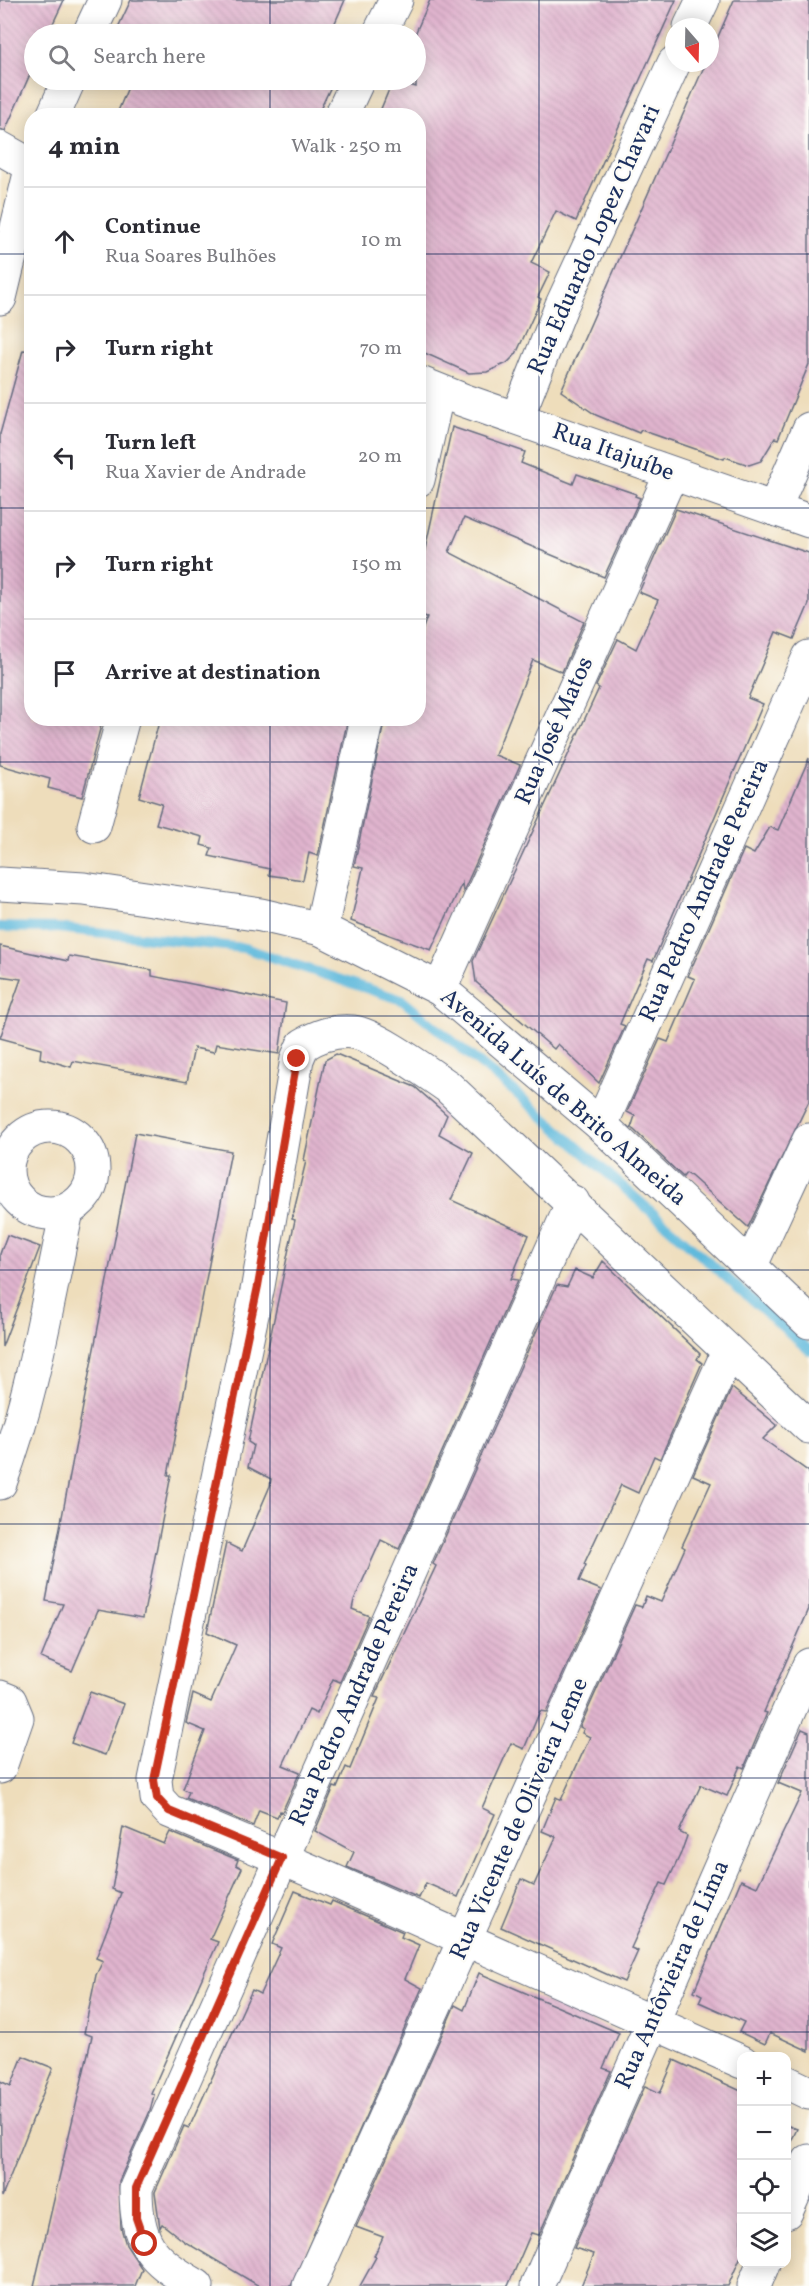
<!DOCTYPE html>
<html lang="en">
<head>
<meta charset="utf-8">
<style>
	:root { --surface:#fff; --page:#f2f2f3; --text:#2b2b33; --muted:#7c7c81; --line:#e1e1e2 }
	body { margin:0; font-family:Vollkorn,serif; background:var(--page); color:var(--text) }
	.controls { position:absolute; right:18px; bottom:18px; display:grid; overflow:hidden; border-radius:12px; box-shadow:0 3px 15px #0003 }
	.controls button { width:54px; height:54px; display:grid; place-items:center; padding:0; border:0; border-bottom:2px solid var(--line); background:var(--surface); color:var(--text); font:30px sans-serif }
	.compass { position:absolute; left:665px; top:18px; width:54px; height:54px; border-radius:50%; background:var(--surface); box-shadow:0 3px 15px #0003; rotate:160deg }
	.stop { position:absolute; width:18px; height:18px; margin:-14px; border:4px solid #c8321e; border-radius:50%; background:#fff }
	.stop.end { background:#c8321e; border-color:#fff; box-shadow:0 2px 6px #0008 }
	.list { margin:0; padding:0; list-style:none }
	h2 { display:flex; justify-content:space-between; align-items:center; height:78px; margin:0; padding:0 24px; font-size:26px }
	h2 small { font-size:20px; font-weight:400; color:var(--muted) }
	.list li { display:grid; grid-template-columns:39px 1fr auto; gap:18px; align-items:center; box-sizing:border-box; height:108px; padding:0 24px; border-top:2px solid var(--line) }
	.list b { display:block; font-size:22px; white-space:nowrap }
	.list p { margin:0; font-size:20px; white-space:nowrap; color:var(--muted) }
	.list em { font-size:20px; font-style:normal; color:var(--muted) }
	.icon { flex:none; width:33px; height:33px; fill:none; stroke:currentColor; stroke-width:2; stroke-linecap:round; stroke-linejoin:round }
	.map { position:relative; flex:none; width:809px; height:2286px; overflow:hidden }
	.search { position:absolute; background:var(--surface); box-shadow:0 3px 15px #0003; left:24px; top:24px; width:402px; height:66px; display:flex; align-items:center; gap:15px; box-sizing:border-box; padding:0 21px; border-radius:33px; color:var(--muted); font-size:22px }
	.panel { position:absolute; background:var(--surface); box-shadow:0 3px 15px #0003; left:24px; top:108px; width:402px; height:618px; border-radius:24px }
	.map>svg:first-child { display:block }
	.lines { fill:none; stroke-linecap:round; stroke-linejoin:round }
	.stream { stroke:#5eb9dc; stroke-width:10 }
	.building { fill:url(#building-back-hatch) }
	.minor-casing { stroke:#656c7f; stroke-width:35 }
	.secondary-casing { stroke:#656c7f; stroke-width:35 }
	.minor { stroke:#fff; stroke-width:33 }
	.secondary { stroke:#fff; stroke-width:33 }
	.route { stroke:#c8321e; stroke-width:8 }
	.grid { fill:none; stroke:#1b2f5e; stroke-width:1.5; stroke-opacity:0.55 }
	.labels { text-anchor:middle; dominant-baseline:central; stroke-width:5; stroke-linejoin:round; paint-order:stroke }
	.street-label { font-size:24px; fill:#1b2f5e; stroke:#fdfcf7 }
</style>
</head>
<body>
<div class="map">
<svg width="809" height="2286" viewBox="0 0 809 2286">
	<defs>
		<pattern id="building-back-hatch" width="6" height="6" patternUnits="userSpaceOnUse" patternTransform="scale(1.5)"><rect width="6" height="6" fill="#e0b4ce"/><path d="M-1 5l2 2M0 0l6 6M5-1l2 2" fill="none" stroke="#c09bb3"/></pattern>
	</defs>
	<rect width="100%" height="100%" fill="#fdfcf7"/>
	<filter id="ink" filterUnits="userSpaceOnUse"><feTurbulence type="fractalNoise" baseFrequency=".0167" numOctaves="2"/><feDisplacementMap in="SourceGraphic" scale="12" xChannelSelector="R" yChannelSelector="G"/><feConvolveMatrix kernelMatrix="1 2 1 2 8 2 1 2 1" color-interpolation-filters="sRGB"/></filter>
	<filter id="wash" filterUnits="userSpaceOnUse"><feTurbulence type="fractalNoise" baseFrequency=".008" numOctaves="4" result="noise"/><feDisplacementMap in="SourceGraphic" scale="24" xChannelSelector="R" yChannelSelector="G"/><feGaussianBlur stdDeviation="1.35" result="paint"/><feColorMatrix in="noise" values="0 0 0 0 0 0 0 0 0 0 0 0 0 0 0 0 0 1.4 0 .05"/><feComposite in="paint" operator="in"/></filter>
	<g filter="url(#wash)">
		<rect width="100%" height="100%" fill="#edb"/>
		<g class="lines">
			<path class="stream" d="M0,927L57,928L244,948L402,1000L516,1093L809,1350"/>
		</g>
		<g id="blocks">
			<g class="building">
				<path d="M0,0H64L48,34H34V65L5,131L0,129Z"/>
				<path d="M131,0H345L330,34H115Z"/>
				<path d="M430,0H676L576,221L556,211L531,263L550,272L538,297L541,299L516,354L507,363L487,372L469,373L418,350V116H378L393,80L416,87V32Z"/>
				<path d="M734,0H809V364L778,439L775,438L761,461L749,465L725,457L724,459L641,430L639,433L596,415L561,391L703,69L707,63H710V55Z"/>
				<path d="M131,80H334L317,116H116Z"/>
				<path d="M23,350L32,351V718H103L82,797L48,788L50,779L0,765V434Z"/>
				<path d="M452,427L525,452L521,463L573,484L577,474L636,494L635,496L640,498L604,577L464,518L449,552L584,622L562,672L533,660L495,755L520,765L463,892L462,883L431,950L351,921L363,868L354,866L385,718H418V642L427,617L418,614V581Z"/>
				<path d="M676,509L809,553V604L794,639L776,632L748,698L763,704L653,961L648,959L620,1024L625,1026L599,1083L558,1044L554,1049L476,982L473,961L599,688L596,686L618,639L636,649L658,600L639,592Z"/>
				<path d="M160,718H348L318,856L309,853L303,880L269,875L270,869L209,856L212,848L201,845L203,837L156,824L162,804L139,797Z"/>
				<path d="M809,758V1101L748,1227L691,1176L686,1173L683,1177L634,1130L631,1128L635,1116L627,1112L660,1039L668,1042L695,979L688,976L744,849L754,854L770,827L778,830Z"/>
				<path d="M0,946L68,961L69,956L152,970V976L286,1003L279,1054L216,1044L214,1052L194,1048L187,1082L73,1061L71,1067L40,1058L41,1049L0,1038L21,979L0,976Z"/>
				<path d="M336,1054L415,1087L447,1115L439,1134L473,1153L451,1200L529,1235L511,1279L518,1280L399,1549L381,1540L354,1600L352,1609L369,1616L340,1682L333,1679L317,1714L309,1710L283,1765L300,1772L282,1812L280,1811L277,1817L259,1810L253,1826L186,1798L189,1792L183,1789L205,1731L186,1723L193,1694L211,1702L236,1645L207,1632L226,1543L242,1551L270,1486L271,1479L248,1467L253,1445L248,1442L295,1220L292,1219L306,1161L304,1160L325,1060Z"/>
				<path d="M135,1133L231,1151L168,1475H171L143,1618L98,1610L72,1671L41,1658L63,1604L46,1601Z"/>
				<path d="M7,1235L40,1247L2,1347L0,1254Z"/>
				<path d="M603,1261L700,1354L697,1359L702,1363L660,1459L654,1456L638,1493L621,1485L584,1564L586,1565L579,1581L601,1590L546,1712L540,1711L524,1749L511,1743L482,1808L495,1814L458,1897L426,1883L419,1898L347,1867L354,1852L315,1831L334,1787L337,1788L346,1767L350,1769L379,1698L374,1697L436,1566L433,1564L557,1285L567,1287L575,1270L593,1278Z"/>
				<path d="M732,1388L777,1425L763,1439L809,1472V1609L764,1712L767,1713L744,1768L740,1766L727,1796L701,1785L679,1832L687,1836L681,1853L666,1885L661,1883L631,1948L638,1951L624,1982L501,1927L521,1879L534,1885L556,1837L542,1831L556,1797L561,1800L590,1737L582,1733L584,1729L580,1727L635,1605L642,1607L646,1596L661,1602L685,1548L682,1546L711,1483L693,1475Z"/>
				<path d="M90,1692L124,1704L105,1755L71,1743Z"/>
				<path d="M802,1729L809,1732V2051L770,2033L765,2044L739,2032L744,2022L699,2002L702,1995L694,1991L741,1880L757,1887L802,1793L778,1783Z"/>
				<path d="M123,1827L164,1844L170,1832L238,1860L236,1865L242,1868L210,1939L218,1942L151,2093L154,2095L150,2111L119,2181L121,2228L126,2245L142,2269L135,2286H34L92,2036L84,2033L96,1975L103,1961L96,1958L121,1893L112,1889Z"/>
				<path d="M295,1891L330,1905L332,1901L403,1932L401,1937L419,1945L405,1979L422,1988L291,2286H259L185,2242L162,2224L160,2228L155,2192L184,2126L189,2128L252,1990L260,1994L281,1948L272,1944Z"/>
				<path d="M479,1973L619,2033L603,2068L611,2071L539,2235L531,2233L508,2286H360L376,2257L374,2256L383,2237L356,2227L455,2005L464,2010Z"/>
				<path d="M23,2056L53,2068L2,2197L0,2081L11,2086Z"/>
				<path d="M674,2060L741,2091V2256L728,2286H581L594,2254L574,2248L645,2086L660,2093Z"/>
				<path d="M786,2125L797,2129L786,2152Z"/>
			</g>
		</g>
	</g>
	<g filter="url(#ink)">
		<use href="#blocks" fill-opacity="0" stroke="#656c7f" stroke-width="1.5"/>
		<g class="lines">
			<defs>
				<g id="minor">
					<path d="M690,27L703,0"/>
					<path d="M89,34L105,0"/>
					<path d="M379,34L396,0"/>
					<path d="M53,116L69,80"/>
					<path d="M341,116L358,80"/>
					<path d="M0,298L32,165"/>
					<path d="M517,418L561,307L674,63"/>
					<path d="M418,480L438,391"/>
					<path d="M774,509L809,429"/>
					<path d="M94,826L123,718"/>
					<path d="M0,884L84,889L261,915L321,929L440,989L601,1125L809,1322"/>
					<path d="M321,929L367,718"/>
					<path d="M440,989L671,474"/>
					<path d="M601,1125L809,657"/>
					<circle cx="50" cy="1170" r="43"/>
					<path d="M751,1265L809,1140"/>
					<path d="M0,1483C33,1395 47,1303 67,1211"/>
					<path d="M0,1697L10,1701L17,1718L0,1767"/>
					<path d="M742,2062L309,1870L169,1811L157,1798L155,1780L258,1286L297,1059L303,1045C318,1036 335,1030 353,1032C376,1035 426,1072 447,1086L809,1427"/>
					<path d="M786,2082L809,2093"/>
					<path d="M786,2212L809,2161"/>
					<path d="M197,2286C150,2259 136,2243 136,2188L573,1202"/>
					<path d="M309,2286L728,1352"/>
					<path d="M537,2286L809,1665"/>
					<path d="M754,2286L763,2264"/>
				</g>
				<g id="secondary">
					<path d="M0,148L32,166"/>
					<path d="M418,382L463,400L809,521"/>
				</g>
			</defs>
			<use href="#minor" class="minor-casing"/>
			<use href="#secondary" class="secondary-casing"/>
			<use href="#minor" class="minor"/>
			<use href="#secondary" class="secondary"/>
		</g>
	</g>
	<g class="lines" filter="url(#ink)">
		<path class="route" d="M145,2244L136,2218V2188L282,1858L169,1811L157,1798L154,1780L258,1286L297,1059"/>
	</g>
	<path class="grid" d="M270,0V34M539,0V2286M270,80V116M0,254H32M418,254H809M0,508H32M418,508H809M270,718V2286M0,762H809M0,1016H809M0,1270H809M0,1524H809M0,1778H809M0,2032H809"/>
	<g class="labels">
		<g class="street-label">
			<text transform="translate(595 240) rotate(-66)">Rua Eduardo Lopez Chavari</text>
			<text transform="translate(613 453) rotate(20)">Rua Itajuíbe</text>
			<text transform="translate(555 731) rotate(-66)">Rua José Matos</text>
			<text transform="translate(705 891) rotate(-66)">Rua Pedro Andrade Pereira</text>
			<text transform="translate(563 1098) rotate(41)">Avenida Luís de Brito Almeida</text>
			<text transform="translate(355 1695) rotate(-66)">Rua Pedro Andrade Pereira</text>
			<text transform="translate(520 1819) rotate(-66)">Rua Vicente de Oliveira Leme</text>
			<text transform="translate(673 1975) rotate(-66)">Rua Antôvieira de Lima</text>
		</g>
	</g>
</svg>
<div class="controls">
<button>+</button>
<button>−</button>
<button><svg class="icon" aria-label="locate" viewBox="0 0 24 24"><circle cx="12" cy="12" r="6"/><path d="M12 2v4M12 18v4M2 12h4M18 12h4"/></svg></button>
<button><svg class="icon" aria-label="layers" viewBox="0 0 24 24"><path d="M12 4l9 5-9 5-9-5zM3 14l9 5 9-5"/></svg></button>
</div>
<svg class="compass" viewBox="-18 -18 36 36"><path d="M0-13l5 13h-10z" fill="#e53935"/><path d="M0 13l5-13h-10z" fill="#7c7c81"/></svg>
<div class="stop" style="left:145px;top:2244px"></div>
<div class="stop end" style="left:297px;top:1059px"></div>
<div class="search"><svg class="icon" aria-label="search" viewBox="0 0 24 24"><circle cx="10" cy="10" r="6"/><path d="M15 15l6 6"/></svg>Search here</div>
<section class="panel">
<h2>4 min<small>Walk · 250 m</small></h2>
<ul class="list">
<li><svg class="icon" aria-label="ahead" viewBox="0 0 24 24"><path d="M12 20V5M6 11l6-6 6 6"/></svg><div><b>Continue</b><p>Rua Soares Bulhões</p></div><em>10 m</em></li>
<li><svg class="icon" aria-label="right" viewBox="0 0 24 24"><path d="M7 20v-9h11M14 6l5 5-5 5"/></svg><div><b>Turn right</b></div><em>70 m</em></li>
<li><svg class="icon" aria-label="left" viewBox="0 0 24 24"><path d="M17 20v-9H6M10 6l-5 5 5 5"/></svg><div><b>Turn left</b><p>Rua Xavier de Andrade</p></div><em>20 m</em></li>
<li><svg class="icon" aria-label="right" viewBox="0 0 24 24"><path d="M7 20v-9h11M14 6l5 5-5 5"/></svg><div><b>Turn right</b></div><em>150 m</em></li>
<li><svg class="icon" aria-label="arrive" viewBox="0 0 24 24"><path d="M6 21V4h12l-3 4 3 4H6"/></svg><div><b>Arrive at destination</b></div></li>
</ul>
</section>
</div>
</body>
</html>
